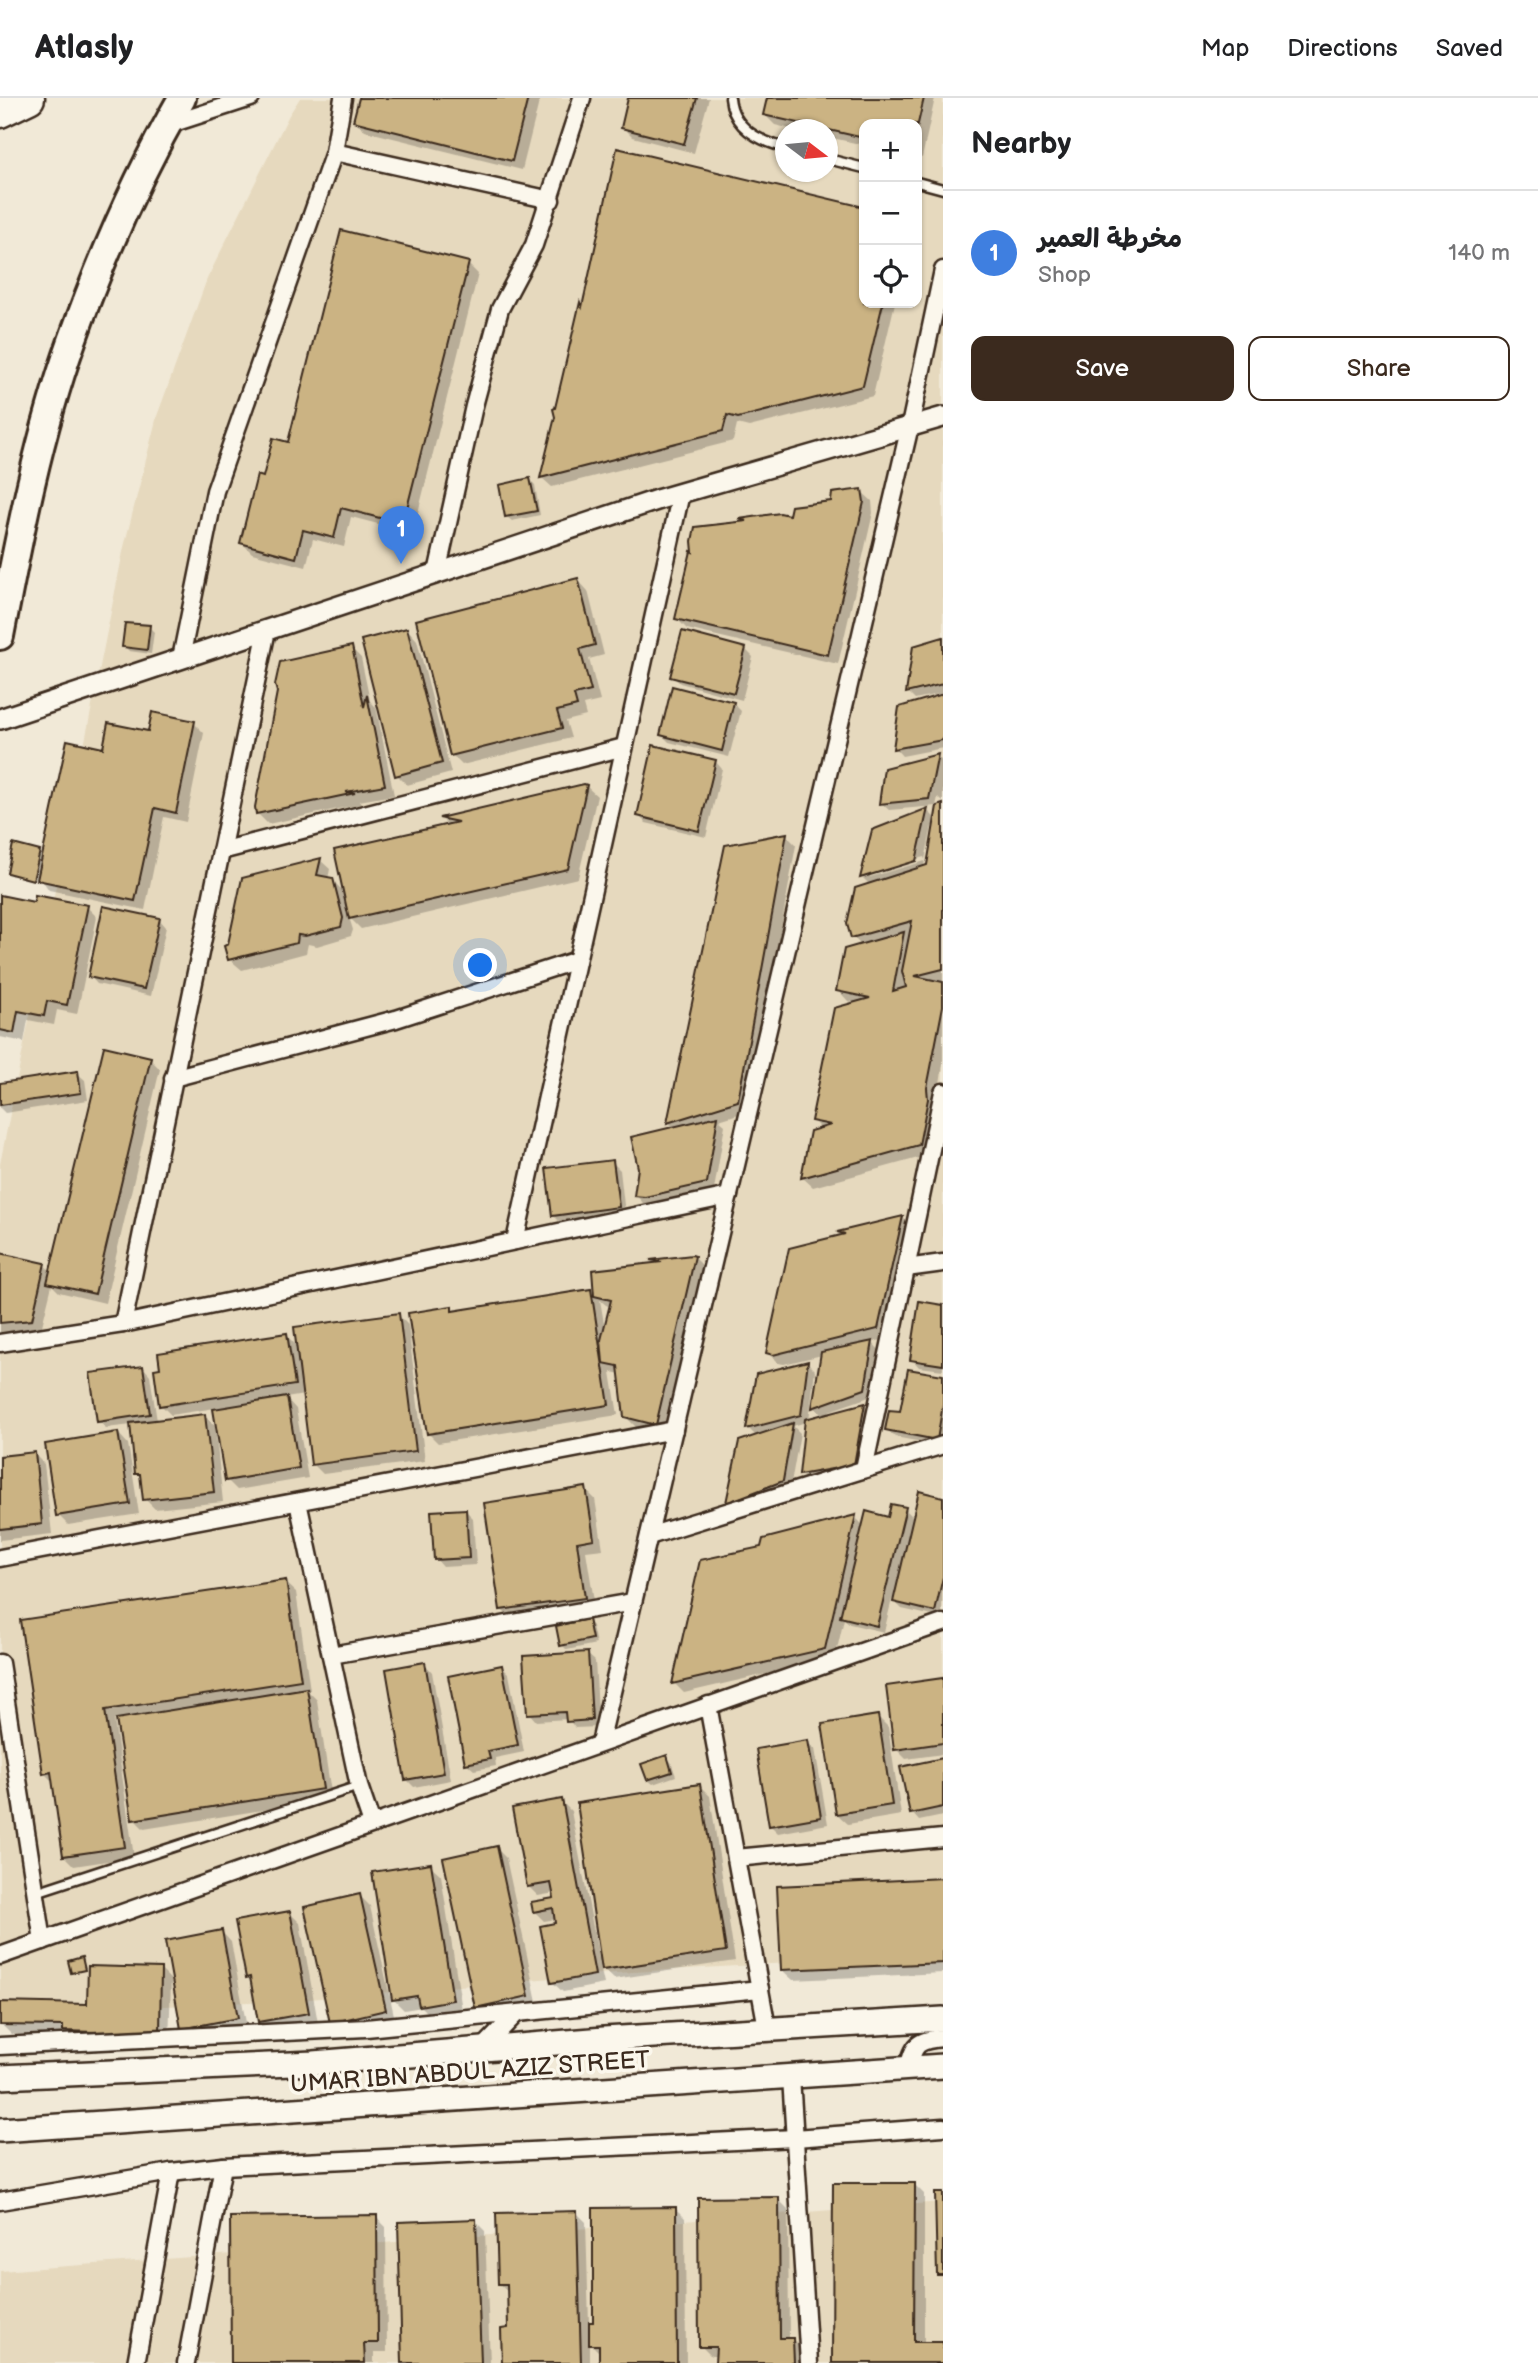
<!DOCTYPE html>
<html lang="en">
<head>
<meta charset="utf-8">
<style>
	:root { --surface:#fff; --page:#f2f2f2; --text:#202124; --muted:#757577; --line:#e0e0e0; --accent:#3b2a1e }
	body { margin:0; font-family:"Balsamiq Sans","Playpen Sans Arabic",sans-serif; background:var(--page); color:var(--text) }
	.controls { position:absolute; right:21px; top:21px; display:grid; overflow:hidden; border-radius:14px; box-shadow:0 2px 5px #0004 }
	.controls button { width:63px; height:63px; display:grid; place-items:center; padding:0; border:0; border-bottom:2px solid var(--line); background:var(--surface); color:var(--text); font:35px sans-serif }
	.compass { position:absolute; left:775px; top:21px; width:63px; height:63px; border-radius:50%; background:var(--surface); box-shadow:0 2px 5px #0004; rotate:106deg }
	.you { position:absolute; left:481px; top:868px; width:24px; height:24px; margin:-18px; border:5px solid #fff; border-radius:50%; background:#1a73e8; box-shadow:0 0 0 10px #1a73e833 }
	.badge { display:grid; place-items:center; width:46px; height:46px; border-radius:50%; background:var(--accent); color:#fff; font-size:23px; font-weight:700 }
	.pin { position:absolute; translate:-50% -58px; filter:drop-shadow(0 2px 4px #0008) }
	.pin::after { content:''; position:absolute; top:37px; width:24px; height:21px; background:inherit; clip-path:polygon(0 0,100% 0,50% 100%) }
	.list { margin:0; padding:0; list-style:none }
	h2 { display:flex; justify-content:space-between; align-items:center; height:91px; margin:0; padding:0 28px; font-size:30px }
	h2 small { font-size:23px; font-weight:400; color:var(--muted) }
	.list li { display:grid; grid-template-columns:46px 1fr auto; gap:21px; align-items:center; box-sizing:border-box; height:126px; padding:0 28px; border-top:2px solid var(--line) }
	.list b { display:block; font-size:26px; white-space:nowrap }
	.list p { margin:0; font-size:23px; white-space:nowrap; color:var(--muted) }
	.list em { font-size:23px; font-style:normal; color:var(--muted) }
	.actions { display:flex; gap:14px; padding:21px 28px }
	.actions a { flex:1; padding:16px 0; border:2px solid var(--accent); border-radius:14px; text-align:center; font-size:24px; color:var(--accent) }
	.actions .main { background:var(--accent); color:#fff }
	.icon { flex:none; width:38px; height:38px; fill:none; stroke:currentColor; stroke-width:2; stroke-linecap:round; stroke-linejoin:round }
	.map { position:relative; flex:none; width:943px; height:2265px; overflow:hidden }
	header { display:flex; align-items:center; gap:42px; box-sizing:border-box; height:98px; padding:0 35px; background:var(--surface); border-bottom:2px solid var(--line) }
	header strong { font-size:33px }
	nav { display:flex; gap:38px; margin-inline-start:auto; font-size:24px }
	main { display:flex }
	aside { flex:1; background:var(--surface) }
	.map>svg:first-child { display:block }
	.built { fill:#e6d9be; fill-rule:evenodd }
	.shadow { fill:#0003; fill-rule:evenodd }
	.building { fill:#cbb383; stroke:#3b2a1e; stroke-width:2 }
	.lines { fill:none; stroke-linecap:round; stroke-linejoin:round }
	.service-casing { stroke:#3b2a1e; stroke-width:13 }
	.minor-casing { stroke:#3b2a1e; stroke-width:21 }
	.tertiary-casing { stroke:#3b2a1e; stroke-width:24 }
	.secondary-casing { stroke:#3b2a1e; stroke-width:28 }
	.primary-casing { stroke:#3b2a1e; stroke-width:32 }
	.motorway-casing { stroke:#3b2a1e; stroke-width:35 }
	.service { stroke:#fbf7ec; stroke-width:8 }
	.minor { stroke:#fbf7ec; stroke-width:16 }
	.tertiary { stroke:#fbf7ec; stroke-width:19 }
	.secondary { stroke:#fbf7ec; stroke-width:23 }
	.primary { stroke:#fbf7ec; stroke-width:26 }
	.motorway { stroke:#fbf7ec; stroke-width:30 }
	.labels { text-anchor:middle; dominant-baseline:central; stroke-width:7; stroke-linejoin:round; paint-order:stroke }
	.street-label { font-size:24px; fill:#3b2a1e; stroke:#fbf7ec }
</style>
</head>
<body>
<header>
<strong>Atlasly</strong>
<nav><a>Map</a><a>Directions</a><a>Saved</a></nav>
</header>
<main>
<div class="map">
<svg width="943" height="2265" viewBox="0 0 943 2265">
	<rect width="100%" height="100%" fill="#f1e9d7"/>
	<filter id="ink" filterUnits="userSpaceOnUse"><feTurbulence type="fractalNoise" baseFrequency=".0143" numOctaves="2"/><feDisplacementMap in="SourceGraphic" scale="14" xChannelSelector="R" yChannelSelector="G"/><feConvolveMatrix kernelMatrix="1 2 1 2 8 2 1 2 1" color-interpolation-filters="sRGB"/></filter>
	<g filter="url(#ink)">
		<g class="built">
			<path d="M300,0H943V1856L599,1876L309,1901L0,1916V1066L124,449L157,318L207,181L289,17ZM864,26H917V205H864ZM786,32H828V74H786Z"/>
			<path d="M943,2104V2265H0V2173Z"/>
		</g>
		<g class="shadow">
			<path d="M361,0H540L522,72L365,33L355,23Z"/>
			<path d="M630,0H709L694,55L633,39L623,29Z"/>
			<path d="M769,0H935L922,60L917,58V26H864V47L828,39V32H795L775,27L765,17Z"/>
			<path d="M619,52L864,111V205H895L873,298L749,329L737,326L733,343L552,389L542,380Z"/>
			<path d="M468,166L478,176L413,435L351,419L344,449L313,441L306,469L252,455L242,445L265,381L290,346Z"/>
			<path d="M530,382L535,387L540,417L512,423L507,419Z"/>
			<path d="M861,393L872,403L873,415L838,566L687,531L677,521L695,456Z"/>
			<path d="M578,482L588,493L604,557L589,561L600,603L583,607L586,618L566,623L571,640L462,667L452,657Z"/>
			<path d="M149,529L154,534L151,556L129,553L124,548Z"/>
			<path d="M407,531L417,542L451,675L407,687L397,677Z"/>
			<path d="M943,541V595L915,601L908,594Z"/>
			<path d="M351,550L361,560L370,603L376,609L394,697L359,703L361,706L268,726L258,716Z"/>
			<path d="M745,551L753,559L742,602L680,585L672,578Z"/>
			<path d="M943,598V650L902,658L895,650Z"/>
			<path d="M733,605L741,613L729,659L669,644L662,637Z"/>
			<path d="M194,625L204,635L186,724L164,719L145,812L49,792L42,782L12,775V778L8,775L39,754L44,759L104,652Z"/>
			<path d="M937,658L943,664V704L938,699L936,708L889,712L881,705Z"/>
			<path d="M715,663L722,671L706,739L646,725L639,718Z"/>
			<path d="M587,689L597,698L578,780L361,831L349,819L353,832L351,838L317,848L308,846L306,855L242,872L229,861L320,762L330,771L328,781L332,782L345,795L449,728L442,721Z"/>
			<path d="M943,708V883L938,884L943,885V966L929,1057L813,1089L803,1080L812,1034L822,1032L813,1023L859,905L848,903L838,892L862,848L853,839L870,787L862,779L927,712L937,722ZM932,728L935,729L929,769L923,771L925,763L870,779V775L924,759L925,762Z"/>
			<path d="M786,737L796,747L748,1013L719,1022L725,1027L714,1092L653,1106L643,1105L636,1097L674,1030L669,1025L726,749Z"/>
			<path d="M0,799L35,806L87,809L97,819L77,916L57,912L54,927L28,922L24,944L0,939Z"/>
			<path d="M159,821L166,829L151,898L97,886L90,878Z"/>
			<path d="M150,961L160,971L105,1205L59,1194L52,1187L41,1232L0,1235V1156L44,1167L52,1174Z"/>
			<path d="M77,975L85,982L88,1002L5,1015L0,1010V986Z"/>
			<path d="M612,1064L620,1072L625,1116L561,1125L553,1117Z"/>
			<path d="M903,1120L912,1130L887,1241L872,1244L879,1252L872,1298L829,1313L830,1316L865,1307L872,1314L861,1374L808,1383L800,1376L806,1324L793,1328L800,1335L790,1391L735,1411L728,1404L757,1339L748,1330L807,1264L815,1272L809,1322L823,1318L814,1309L822,1257L784,1266L778,1265L768,1255L843,1138L840,1135Z"/>
			<path d="M695,1160L705,1170L666,1336L636,1329L625,1318L621,1276L611,1274L618,1317L438,1345L428,1335L451,1210L455,1214L590,1193L595,1198L659,1166L656,1163ZM600,1202L606,1207L611,1209L605,1231Z"/>
			<path d="M943,1209V1272L919,1269L912,1261Z"/>
			<path d="M398,1217L408,1227L425,1363L323,1376L313,1366L304,1297L286,1300L296,1311L308,1380L237,1392L227,1382L215,1310L171,1317L161,1307L286,1237L298,1249Z"/>
			<path d="M143,1269L150,1277L157,1323L205,1318L215,1328L223,1404L155,1411L145,1401L142,1381L137,1376L132,1327L106,1330L98,1323Z"/>
			<path d="M943,1279V1348L895,1339L887,1332L901,1315Z"/>
			<path d="M118,1335L128,1346L139,1416L68,1427L58,1417Z"/>
			<path d="M34,1356L44,1366L52,1436L0,1442V1359Z"/>
			<path d="M585,1391L595,1401L603,1451L586,1453L595,1509L512,1522L502,1512Z"/>
			<path d="M943,1400L942,1520L902,1511L892,1501L884,1534L850,1526L844,1521L835,1560L684,1595L674,1585L763,1450L855,1419L864,1428L889,1421L905,1411L914,1420Z"/>
			<path d="M466,1413L473,1420L476,1467L443,1469L436,1461Z"/>
			<path d="M285,1484L296,1494L310,1592H307L317,1602L332,1701L144,1731L134,1721L118,1621H114L134,1759L74,1768L64,1758L54,1685L44,1675L22,1523Z"/>
			<path d="M588,1523L592,1528L596,1546L567,1552L562,1547Z"/>
			<path d="M587,1556L595,1563L599,1629L575,1630L568,1621L536,1623L529,1615Z"/>
			<path d="M425,1566L432,1574L451,1682L414,1689L406,1681Z"/>
			<path d="M502,1569L509,1576L524,1654L495,1660L496,1668L474,1672L466,1665Z"/>
			<path d="M943,1582V1656L906,1661L896,1651Z"/>
			<path d="M878,1619L888,1629L901,1717L848,1726L837,1716Z"/>
			<path d="M807,1644L815,1651L828,1726L778,1735L771,1728Z"/>
			<path d="M666,1659L671,1664L676,1678L653,1686L648,1682Z"/>
			<path d="M943,1662V1718L919,1723L912,1715Z"/>
			<path d="M700,1688L710,1698L735,1863L614,1881L600,1868L604,1886L563,1894L552,1884L556,1821L544,1823L534,1813L556,1802L555,1795L538,1798L528,1788L561,1703L571,1713L599,1860H602Z"/>
			<path d="M496,1750L506,1760L538,1908L486,1919L476,1909Z"/>
			<path d="M430,1767L441,1777L462,1912L430,1917L422,1909L404,1912L394,1902Z"/>
			<path d="M943,1782V1875L793,1882L782,1872Z"/>
			<path d="M360,1798L370,1808L395,1922L332,1924Z"/>
			<path d="M290,1815L300,1825L318,1925L270,1934L260,1923L253,1885L247,1879Z"/>
			<path d="M221,1833L231,1844L247,1930L193,1940L183,1930Z"/>
			<path d="M161,1872L171,1882L169,1945L70,1938L11,1936L1,1926L88,1908Z"/>
			<path d="M914,2086L924,2096V2246H943V2265H834Z"/>
			<path d="M778,2101L788,2111L789,2242H793L803,2252V2265H717V2258H711L701,2248Z"/>
			<path d="M675,2110L685,2120L686,2265H601V2256L590,2245V2265H504L510,2232L509,2195L499,2186L576,2114L586,2124L589,2225L595,2226Z"/>
			<path d="M376,2119L386,2129L387,2254H374V2265H233Z"/>
			<path d="M475,2123L485,2133L490,2265H404Z"/>
		</g>
		<g class="building">
			<path d="M359,0H528L512,63L353,23Z"/>
			<path d="M628,0H697L684,46L621,30Z"/>
			<path d="M767,0H924L917,30V26H864V40L763,17Z"/>
			<path d="M617,50L864,109V205H883L863,288L738,320L727,317L723,333L540,380L555,319L553,311L555,310L580,204L582,209Z"/>
			<path d="M341,132L469,164L403,426L341,410L334,440L303,432L296,460L240,445L257,377L263,379L273,340L288,344Z"/>
			<path d="M530,380L537,413L505,419L499,387Z"/>
			<path d="M862,391L864,404L828,557L675,521L691,453L693,454L692,443L695,429L747,423L739,421L780,415L789,417L791,408L831,403L832,395Z"/>
			<path d="M578,480L595,547L580,551L591,593L574,597L577,608L557,613L562,630L450,658L416,522Z"/>
			<path d="M125,525L150,527L147,552L122,549Z"/>
			<path d="M407,530L442,665L395,678L361,542Z"/>
			<path d="M682,533L746,550L734,595L670,579Z"/>
			<path d="M943,539V586L906,595L913,548Z"/>
			<path d="M352,548L364,609L367,597L385,687L346,694L355,695L256,716L255,709L277,594L275,587L280,564Z"/>
			<path d="M672,588L734,604L722,653L660,637Z"/>
			<path d="M943,596V642L893,651L899,609Z"/>
			<path d="M152,614L195,623L176,715L155,710L135,803L37,782L67,642L103,650L108,625L148,633Z"/>
			<path d="M653,647L716,662L699,733L637,718Z"/>
			<path d="M938,656L929,701L879,706L884,670Z"/>
			<path d="M584,686L587,687L568,771L349,821L334,752L458,724L439,720Z"/>
			<path d="M943,706V871L915,878L943,884V908L927,990L928,1001L919,1047L801,1080L810,1033L831,1027L811,1023L834,910L870,900L836,893L844,851L904,834L893,893L906,889L902,873L912,823L851,840L847,826L855,790L927,767L937,708Z"/>
			<path d="M928,710L916,763L860,780L872,732Z"/>
			<path d="M787,735L738,1003L667,1025L725,747Z"/>
			<path d="M13,746L40,753L33,782L7,775Z"/>
			<path d="M321,760L317,777L333,780L343,820L341,829L305,838L298,837L297,845L228,862L224,848L228,846L242,780Z"/>
			<path d="M0,797L34,804L35,797L88,807L67,907L47,903L44,918L18,913L14,935L0,932Z"/>
			<path d="M103,808L160,820L144,891L88,879Z"/>
			<path d="M104,948L151,959L95,1196L47,1185Z"/>
			<path d="M78,973L81,995L0,1007V985Z"/>
			<path d="M718,1018L707,1085L645,1099L634,1098L638,1070L631,1039Z"/>
			<path d="M613,1062L619,1109L552,1118L546,1070Z"/>
			<path d="M903,1118L878,1231L773,1257L766,1255L789,1150L845,1136L837,1134Z"/>
			<path d="M0,1155L45,1165L32,1222L0,1225Z"/>
			<path d="M692,1157L695,1158L656,1327L624,1319L618,1268L603,1265L601,1242L611,1202L594,1198L592,1172L662,1164L650,1162Z"/>
			<path d="M591,1191L609,1307L427,1336L408,1215L452,1208V1213Z"/>
			<path d="M919,1203L943,1207V1267L910,1262Z"/>
			<path d="M399,1215L416,1353L311,1367L294,1229Z"/>
			<path d="M287,1235L295,1287L159,1308L154,1271L160,1270L158,1255Z"/>
			<path d="M873,1243L865,1291L812,1310L821,1254Z"/>
			<path d="M808,1263L801,1317L746,1331L756,1276Z"/>
			<path d="M143,1268L150,1316L97,1324L90,1275Z"/>
			<path d="M908,1271L943,1277V1306L937,1342L885,1332L889,1312L900,1313Z"/>
			<path d="M287,1299L299,1370L225,1383L213,1311Z"/>
			<path d="M865,1305L854,1367L799,1377L805,1321Z"/>
			<path d="M205,1316L214,1394L143,1402L140,1376H135L130,1325Z"/>
			<path d="M793,1325L783,1383L726,1405L739,1343Z"/>
			<path d="M118,1334L130,1406L56,1418L45,1346Z"/>
			<path d="M35,1354L42,1426L0,1431V1358Z"/>
			<path d="M586,1389L594,1441L577,1444L585,1500L500,1512L484,1405Z"/>
			<path d="M919,1393L943,1399V1479L935,1514L893,1504Z"/>
			<path d="M891,1406L906,1409L877,1528L840,1519L866,1413L888,1419Z"/>
			<path d="M466,1411L469,1460L434,1462L431,1413Z"/>
			<path d="M856,1417L825,1551L672,1586L700,1462L761,1449L763,1441Z"/>
			<path d="M286,1482L301,1582L105,1612L125,1749L63,1758L51,1674L43,1676L20,1522Z"/>
			<path d="M588,1521L592,1541L560,1548L556,1528Z"/>
			<path d="M588,1554L592,1622L566,1624L565,1614L527,1616L523,1558Z"/>
			<path d="M425,1564L444,1675L405,1682L386,1571Z"/>
			<path d="M502,1567L518,1647L488,1653L490,1661L465,1666L448,1578Z"/>
			<path d="M943,1580V1645L894,1652L886,1588Z"/>
			<path d="M307,1590L323,1691L132,1722L116,1621Z"/>
			<path d="M878,1617L892,1707L836,1716L822,1626Z"/>
			<path d="M808,1642L821,1719L769,1728L756,1651Z"/>
			<path d="M667,1657L672,1674L647,1682L641,1666Z"/>
			<path d="M943,1660V1709L910,1716L900,1669Z"/>
			<path d="M700,1686L726,1853L602,1872L577,1705Z"/>
			<path d="M562,1701L595,1877L551,1885L540,1828L555,1825L553,1810L533,1814L531,1804L554,1800L551,1785L527,1789L512,1710Z"/>
			<path d="M497,1748L529,1898L475,1910L443,1760Z"/>
			<path d="M431,1765L453,1902L419,1908L417,1898L392,1902L372,1774Z"/>
			<path d="M943,1780V1865L781,1872L777,1788Z"/>
			<path d="M360,1796L386,1912L330,1925L304,1809Z"/>
			<path d="M290,1813L309,1915L258,1924L250,1879L246,1880L235,1823Z"/>
			<path d="M222,1832L238,1920L181,1931L165,1843Z"/>
			<path d="M82,1859L85,1872L71,1875L68,1863Z"/>
			<path d="M88,1868L161,1870L160,1936L63,1933V1928L0,1927V1904L87,1906Z"/>
			<path d="M833,2085H915L914,2244H943V2265H832Z"/>
			<path d="M935,2095H943V2177H937Z"/>
			<path d="M779,2099L780,2240H793L794,2265H715L716,2249H699L698,2100Z"/>
			<path d="M676,2109L677,2265H599V2247H589V2224H593V2110Z"/>
			<path d="M577,2113L581,2265H502L501,2231L508,2230L507,2186H498L496,2115Z"/>
			<path d="M377,2117L378,2245H364L365,2265H231L230,2119Z"/>
			<path d="M476,2121L481,2265H402L398,2124Z"/>
		</g>
		<g class="lines">
			<defs>
				<g id="service">
					<path d="M730,0C733,30 759,43 786,50"/>
					<path d="M828,61L864,70"/>
					<path d="M917,84L943,91"/>
					<path d="M36,1794L359,1688"/>
				</g>
				<g id="minor">
					<path d="M168,27L251,0"/>
					<path d="M334,54L551,102"/>
					<path d="M437,475L474,308L500,211L534,147L582,0"/>
					<path d="M181,560L215,393L334,54L343,0"/>
					<path d="M221,753L624,649"/>
					<path d="M173,980L396,921L577,862"/>
					<path d="M515,1143L681,395"/>
					<path d="M906,1170L943,1165"/>
					<path d="M123,1226L267,532"/>
					<path d="M0,1245L123,1226L729,1098"/>
					<path d="M864,1371L943,994"/>
					<path d="M298,1404L359,1688L372,1726"/>
					<path d="M649,1438L943,1347"/>
					<path d="M0,1460L674,1332"/>
					<path d="M331,1557L633,1504"/>
					<path d="M0,1565L43,1843"/>
					<path d="M708,1607L767,1930"/>
					<path d="M600,1645L910,328L943,172"/>
					<path d="M736,1760L943,1740"/>
					<path d="M0,1858L943,1525"/>
					<path d="M0,1948L366,1930L760,1891"/>
					<path d="M482,1951L516,1916"/>
					<path d="M908,1971C914,1946 917,1942 943,1940"/>
					<path d="M791,1979L809,2265"/>
					<path d="M0,2103L171,2074L223,2068L795,2040L943,2029"/>
					<path d="M136,2265L171,2074"/>
					<path d="M186,2265L223,2068"/>
				</g>
				<path id="tertiary" d="M0,621L660,401L943,319"/>
				<g id="secondary">
					<path d="M0,1979L314,1965L604,1941L943,1921"/>
					<path d="M0,2032L943,1968"/>
				</g>
				<path id="primary" d="M0,538C19,439 38,338 72,243C101,161 139,75 182,0"/>
				<path id="motorway" d="M0,14L29,0"/>
			</defs>
			<use href="#service" class="service-casing"/>
			<use href="#minor" class="minor-casing"/>
			<use href="#tertiary" class="tertiary-casing"/>
			<use href="#secondary" class="secondary-casing"/>
			<use href="#primary" class="primary-casing"/>
			<use href="#motorway" class="motorway-casing"/>
			<use href="#service" class="service"/>
			<use href="#minor" class="minor"/>
			<use href="#tertiary" class="tertiary"/>
			<use href="#secondary" class="secondary"/>
			<use href="#primary" class="primary"/>
			<use href="#motorway" class="motorway"/>
		</g>
	</g>
	<g class="labels">
		<g class="street-label">
			<text transform="translate(470 1974) rotate(-4)">UMAR IBN ABDUL AZIZ STREET</text>
		</g>
	</g>
</svg>
<div class="controls">
<button>+</button>
<button>−</button>
<button><svg class="icon" aria-label="locate" viewBox="0 0 24 24"><circle cx="12" cy="12" r="6"/><path d="M12 2v4M12 18v4M2 12h4M18 12h4"/></svg></button>
</div>
<svg class="compass" viewBox="-18 -18 36 36"><path d="M0-13l5 13h-10z" fill="#e53935"/><path d="M0 13l5-13h-10z" fill="#757577"/></svg>
<div class="you"></div>
<div class="pin badge" style="left:401px;top:466px;background:#3f7fe0">1</div>
</div>
<aside>
<h2>Nearby<small></small></h2>
<ul class="list">
<li><span class="badge" style="background:#3f7fe0">1</span><div><b>مخرطة العمير</b><p>Shop</p></div><em>140 m</em></li>
</ul>
<div class="actions"><a class="main">Save</a><a>Share</a></div>
</aside>
</main>
</body>
</html>
